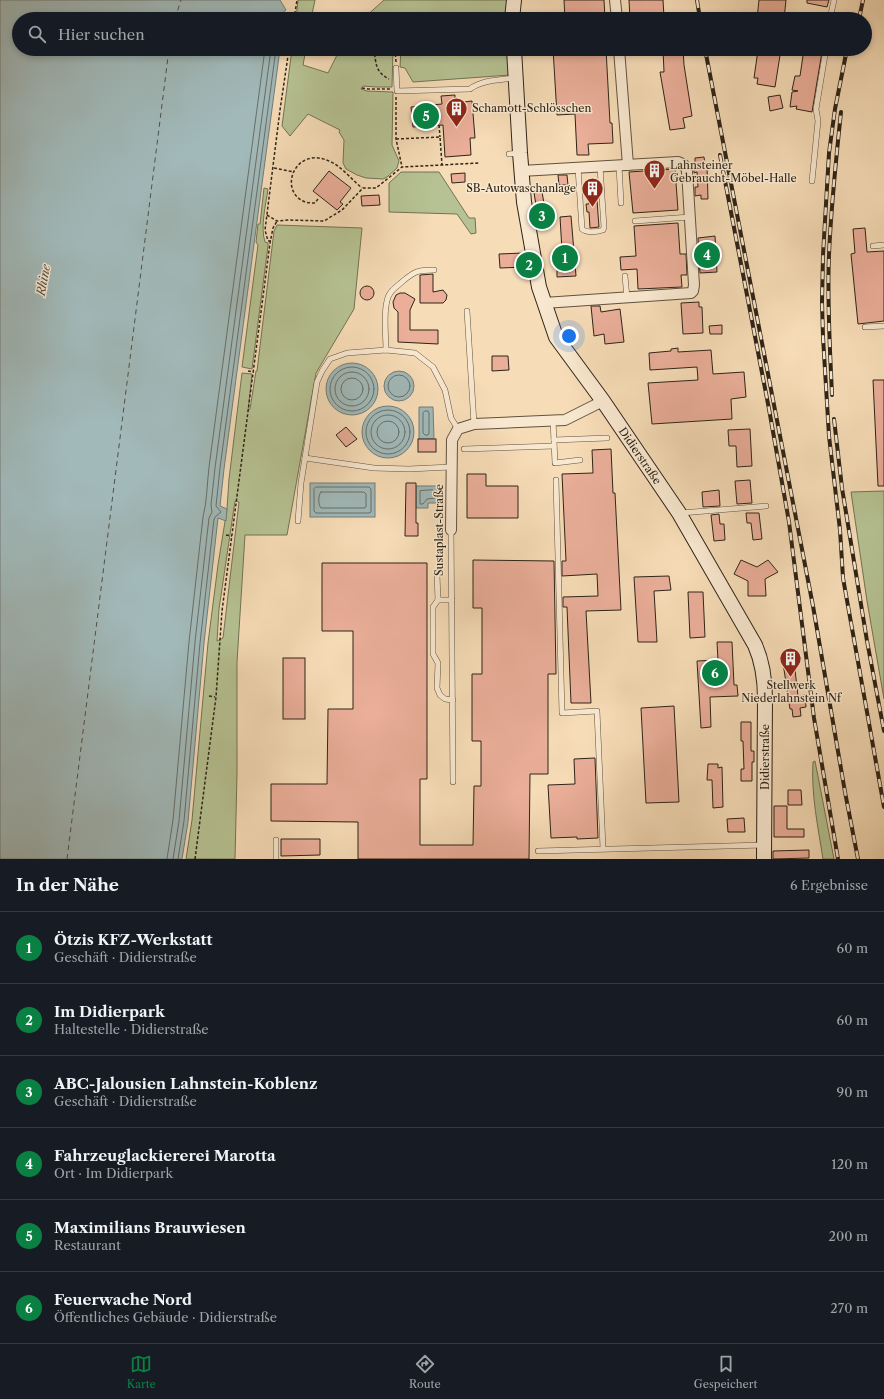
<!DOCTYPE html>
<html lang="de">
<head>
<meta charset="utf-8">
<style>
	:root { --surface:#171b24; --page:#242831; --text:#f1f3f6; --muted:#9ea1a6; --line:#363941; --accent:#0b8043 }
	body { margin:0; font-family:"Libre Caslon Text",serif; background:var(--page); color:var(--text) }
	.you { position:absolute; left:569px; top:336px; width:14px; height:14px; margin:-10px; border:3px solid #fff; border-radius:50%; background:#1a73e8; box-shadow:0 0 0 6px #1a73e833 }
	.badge { display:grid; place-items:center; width:26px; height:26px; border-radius:50%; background:var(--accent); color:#fff; font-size:13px; font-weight:700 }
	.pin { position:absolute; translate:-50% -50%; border:2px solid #fff; box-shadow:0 1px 4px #0006 }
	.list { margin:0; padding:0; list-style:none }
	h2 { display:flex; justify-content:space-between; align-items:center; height:52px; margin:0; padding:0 16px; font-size:17px }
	h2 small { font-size:13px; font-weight:400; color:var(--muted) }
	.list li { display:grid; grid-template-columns:26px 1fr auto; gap:12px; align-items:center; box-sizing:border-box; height:72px; padding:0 16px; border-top:1px solid var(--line) }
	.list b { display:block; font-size:15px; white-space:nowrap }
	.list p { margin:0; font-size:13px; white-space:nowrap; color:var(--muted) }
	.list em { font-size:13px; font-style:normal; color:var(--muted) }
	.icon { flex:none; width:22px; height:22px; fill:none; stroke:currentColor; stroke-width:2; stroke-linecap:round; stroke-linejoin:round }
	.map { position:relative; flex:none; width:884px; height:859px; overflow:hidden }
	.search { position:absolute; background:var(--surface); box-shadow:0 2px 6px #0003; left:12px; right:12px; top:12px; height:44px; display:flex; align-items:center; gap:10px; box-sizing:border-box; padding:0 14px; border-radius:22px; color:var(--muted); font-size:15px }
	.sheet { height:484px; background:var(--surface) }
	nav { display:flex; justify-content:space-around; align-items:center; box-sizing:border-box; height:56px; border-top:1px solid var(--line); background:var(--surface); font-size:11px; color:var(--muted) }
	nav a { display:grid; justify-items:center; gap:2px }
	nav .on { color:var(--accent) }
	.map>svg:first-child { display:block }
	.green { fill:#b6c293; stroke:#727355; fill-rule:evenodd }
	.water { fill:#a1b9b9; stroke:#737d78 }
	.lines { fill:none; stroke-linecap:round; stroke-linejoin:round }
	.shore { stroke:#686e68; stroke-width:1 }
	.ferry { stroke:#505148; stroke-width:1; stroke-dasharray:5 4; stroke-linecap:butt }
	.building { fill:#eaae99; stroke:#2e2417 }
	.lane-casing { stroke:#60523f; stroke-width:6 }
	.street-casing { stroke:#60523f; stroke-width:12 }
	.secondary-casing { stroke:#2e2417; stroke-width:16 }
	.path { stroke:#2e2417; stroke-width:1.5; stroke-dasharray:3 2; stroke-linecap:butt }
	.lane { stroke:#f9e8d0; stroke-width:5 }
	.street { stroke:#f9e8d0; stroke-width:10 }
	.secondary { stroke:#f9e8d0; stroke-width:14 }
	.rail-casing { stroke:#2e2417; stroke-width:4 }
	.rail { stroke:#f9e8d0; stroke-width:2.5; stroke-dasharray:8; stroke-linecap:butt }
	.labels { text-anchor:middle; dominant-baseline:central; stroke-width:3; stroke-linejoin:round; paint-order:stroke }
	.poi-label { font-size:11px; fill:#2e2417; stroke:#f9e8d0; text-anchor:start }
	.street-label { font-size:11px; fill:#2e2417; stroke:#f9e8d0 }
	.water-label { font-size:12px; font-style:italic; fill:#505148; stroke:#f9e8d0 }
</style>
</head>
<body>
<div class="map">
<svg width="884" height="859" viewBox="0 0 884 859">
	<rect width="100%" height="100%" fill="#f6dcb7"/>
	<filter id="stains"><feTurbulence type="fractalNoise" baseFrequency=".005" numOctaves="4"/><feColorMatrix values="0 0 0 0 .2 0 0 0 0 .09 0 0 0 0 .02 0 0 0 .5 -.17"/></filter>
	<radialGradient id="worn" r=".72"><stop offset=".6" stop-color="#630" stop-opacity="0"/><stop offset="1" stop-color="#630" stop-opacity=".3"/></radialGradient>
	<g class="green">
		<path d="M298,0H315L311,19H296Z"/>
		<path d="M384,0H507V19H363Z"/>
		<path d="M292,49H306L303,65L328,73L340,49H393L392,87H376L363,86L361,89L367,91L393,92L392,145L399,161L397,168L387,177L383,179L366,178L357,175L346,169L343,163L344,140L339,132L340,130L308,114L290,136L282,126Z"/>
		<path d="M401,49H508L510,75L413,82L405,68L400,67Z"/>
		<path d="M401,172H439L469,218H475L476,233L471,234L457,214L389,212V183Z"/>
		<path d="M264,188L268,189C266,204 260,227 265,242L268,243V246L252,369L242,367L258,245L256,242L258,224H260Z"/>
		<path d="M277,225L362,228L354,309L316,373L287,535H245L237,662V773L235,859H186L192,820L208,643L218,565L227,509L229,479L242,373L252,374L248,411L250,409L256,371H257L274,231ZM235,501L239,502L223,638L217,641L219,609Z"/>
		<path d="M884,491V699L867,601L851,492Z"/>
		<path d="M815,761L834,859H823C818,827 811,794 813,762Z"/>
	</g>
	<g class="water">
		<path d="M0,0H280L286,10L282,13L284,19H19V49H280L224,469L220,506L227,509L226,521L218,518L204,643L188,822L182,859H0Z"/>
		<circle cx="352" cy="389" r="26"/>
		<circle cx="399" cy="386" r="15"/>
		<circle cx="388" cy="432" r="26"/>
		<path d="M419,407H433L434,439H419Z"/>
		<rect x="310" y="483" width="65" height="34"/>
		<path d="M416,486H439V503H428V508H416Z"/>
	</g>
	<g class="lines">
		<g class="shore">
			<circle cx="352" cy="389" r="22"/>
			<circle cx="352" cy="389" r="17"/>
			<circle cx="399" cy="386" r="11"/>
			<circle cx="352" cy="389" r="11"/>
			<circle cx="388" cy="432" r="22"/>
			<path d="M425,411H428L429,413V433L428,435H425L423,433V413Z"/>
			<circle cx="388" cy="432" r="17"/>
			<circle cx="388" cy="432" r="11"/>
			<path d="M316,487H369L371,489V512L369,513H316L314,511V489Z"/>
			<path d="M433,490L435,492V498L427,499L423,504H420V491Z"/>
			<path d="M321,492H364L366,494V507L364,508H321C318,505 318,495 321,492Z"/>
			<path d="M167,859L173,820L189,642L203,517C207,502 207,484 209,467L265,49"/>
			<path d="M173,859L179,821L195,642L209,518L212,512L211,505L215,468L271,49"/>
			<path d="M178,859L184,821L200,643L214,519L216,516L221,512L216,506L220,468L276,49"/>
		</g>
		<g class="ferry">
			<path d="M175,19L181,0"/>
			<path d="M67,859L169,49"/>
		</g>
	</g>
	<g class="building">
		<path d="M564,0H604L605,19H565Z"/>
		<path d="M629,0H663L664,17L630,19Z"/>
		<path d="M759,0H786L784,19H757Z"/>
		<path d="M807,0H829L827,7L807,3Z"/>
		<path d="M553,49H606L610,123H612L613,143L588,144L589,155H577L575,114L557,115Z"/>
		<path d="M663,49H683L684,65L692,116L683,118L685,128L670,130L660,72H664Z"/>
		<path d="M760,49H781L775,87L757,84L758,78H754L758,50L760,51Z"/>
		<path d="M804,49L822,52L812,112L796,109L797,106L790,107L792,92L798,91L792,90L795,76H800Z"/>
		<path d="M455,95V103L472,101L475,138H470L471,155L445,157L443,125L413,127L411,107L442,104L441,96Z"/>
		<path d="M780,95L783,108L770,111L768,97Z"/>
		<path d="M704,157L705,164H707L708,199H701V195L695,196V187H698L697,172L694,173V165H695V158Z"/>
		<path d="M675,169L678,210L633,213L629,172Z"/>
		<path d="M329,171L351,188L340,202L343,204L337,210L313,191Z"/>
		<path d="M465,173V182L452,183L451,174Z"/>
		<path d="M558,175H567L568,185H559Z"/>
		<path d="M588,187H596L599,227L590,228L589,212H587L586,204H589Z"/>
		<path d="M542,192L548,226L540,228L534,193Z"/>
		<path d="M379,195L380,205L362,206L361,196Z"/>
		<path d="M571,216L576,276L557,277V268L563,267L560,217Z"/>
		<path d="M678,223L680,254H686L687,275H681L682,287L638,289L637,269L621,270L620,257L636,256L634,226Z"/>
		<path d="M865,228L867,252L884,251V321L858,324L851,254L855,253L853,229Z"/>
		<path d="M715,236L717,272L700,273L698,238Z"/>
		<path d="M524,253L526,267L500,268L499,254Z"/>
		<path d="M433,274V292L443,290L447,295L446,300L443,303H420V275Z"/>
		<circle cx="367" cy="293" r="7"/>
		<path d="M400,293H405L415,299L410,310V330H438V344L398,342V312L394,308L393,302L396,295Z"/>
		<path d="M699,302V307H702L703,333L683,334L681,303Z"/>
		<path d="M591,306H600L601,312L620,309L624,342L605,344L604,334L594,336Z"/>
		<path d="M722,325V334H710L709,326Z"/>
		<path d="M678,348V352L711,350L713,374L744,372L746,397L731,399L732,419L652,424L648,383L698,380L697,367L650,370L649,353L671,351V349Z"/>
		<path d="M492,356H508L509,370L492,371Z"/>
		<path d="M873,380H884V486H878Z"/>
		<path d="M346,427L357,439L346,447L336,435Z"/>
		<path d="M750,429L752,466L737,467L736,446H729L728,430Z"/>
		<rect x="418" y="439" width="18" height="13"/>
		<path d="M611,449L613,493H615L621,610L586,611L591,703H571L567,607H563V597L598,596L597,574L562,576V561H566L562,474L593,473L592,450Z"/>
		<path d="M467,474H486V486H518V518H467Z"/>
		<path d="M750,480L752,503L737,504L735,481Z"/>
		<path d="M406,483H416V523H418V536H405Z"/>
		<path d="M719,490L720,506L703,507L702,492Z"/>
		<path d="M746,513H759L762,539L753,540L751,523H747Z"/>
		<path d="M719,514L720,524H724L725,540L714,541L711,515Z"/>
		<path d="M473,560L554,561L556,674H548V774H530L529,859H358V822L271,821V784H327L328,709H353V631H322V563H427V779H420V845H473L474,786H481V741H472V674H482V608H473Z"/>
		<path d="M741,560L757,567L768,560L778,572L765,579L766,596H748V581L734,574Z"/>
		<path d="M669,576L671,590L654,591L657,642H638L634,577Z"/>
		<path d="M688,592H703L705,637L690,638Z"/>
		<path d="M717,642H732L734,685H737L738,696L710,697L711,727L701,728L697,661L718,660Z"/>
		<rect x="283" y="658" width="22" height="61"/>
		<path d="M794,661L798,696L805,695L806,707L800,708L801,716L793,717L792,709H790L783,663Z"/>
		<path d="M674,706L679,802L646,803L641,708Z"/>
		<path d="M741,722H751V751H754V762H752V781H741V769H744L743,741H741Z"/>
		<path d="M595,758L598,838L577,839V837L551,838L548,785L575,784L574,759Z"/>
		<path d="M708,764H718V768L722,767L723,807L713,808L712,780H707Z"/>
		<path d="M788,790H801L802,805H788Z"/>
		<path d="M774,806H787V829H804V837H774Z"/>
		<path d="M744,818L745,832H728L727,819Z"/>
		<path d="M281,839H320V855L281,856Z"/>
		<path d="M809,850V858L773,859V851Z"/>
	</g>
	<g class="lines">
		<defs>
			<g id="lane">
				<path d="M830,19L834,0"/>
				<path d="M396,68L397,91L470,89C482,80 499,80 514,78"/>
				<path d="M509,154L520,153"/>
				<path d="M619,166L621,203"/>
				<path d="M578,168L582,229C586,233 597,232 603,230L604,227L600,167"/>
				<path d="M812,181L818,121L816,109L826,49"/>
				<path d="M635,221L690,217"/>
				<path d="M873,246L884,245"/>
				<path d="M625,276L627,298"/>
				<path d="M467,311L474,424"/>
				<path d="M865,327L884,326"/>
				<path d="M386,350C386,336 382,302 391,292C394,288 399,285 403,281C415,271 418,270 434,270"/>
				<path d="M553,420L555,463L580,460"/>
				<path d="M554,440L607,438"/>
				<path d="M464,449L554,446"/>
				<path d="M305,458L374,468L409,469L451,467"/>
				<path d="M556,480L562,713L597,711L603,848"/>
				<path d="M681,513L766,506"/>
				<path d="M298,521L301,483L317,382L322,371L330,359L347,353L386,350L415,353L433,367L445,390L451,418L458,429"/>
				<path d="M451,530L453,782"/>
				<path d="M437,575L438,600H452"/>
				<path d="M438,600L433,607V654L438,663L437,688L440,695L445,699L453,700"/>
				<path d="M276,840V859"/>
				<path d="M538,851L764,845"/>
			</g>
			<g id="street">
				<path d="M615,0L617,19"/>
				<path d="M619,49L628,165"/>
				<path d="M521,171L678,162C684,164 685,165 687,171L694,285L693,291L691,293L544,303"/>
				<path d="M451,530L452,440L458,429L474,424L565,420L603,401"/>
			</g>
			<g id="secondary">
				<path d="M512,19L514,0"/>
				<path id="s1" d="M514,49L520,153L524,202L539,287L556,337L603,401L679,513L755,645C763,663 765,679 765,699L764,859"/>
			</g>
		</defs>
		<use href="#lane" class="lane-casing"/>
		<use href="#street" class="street-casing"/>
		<use href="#secondary" class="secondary-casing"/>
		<g class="path">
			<path d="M294,19L297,0"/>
			<path d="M374,49C376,63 375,72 389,79"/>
			<path d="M395,49L396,62"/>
			<path d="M362,88L368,89H390"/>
			<path d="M396,97V139L402,167"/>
			<path d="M439,125L440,137"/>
			<path d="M396,139L440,137L442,165"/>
			<path d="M274,168L294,172"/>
			<path d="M318,199L315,203C311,203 307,203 303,201C278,189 296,144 331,162C342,167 352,180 362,188"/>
			<path d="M267,215L277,221L288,220L324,221L342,210L363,188H376L402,167L480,163"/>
			<path d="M271,241H268L265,230L280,110L289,49"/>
			<path d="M248,371L254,372"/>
			<path d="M226,535L232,536"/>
			<path d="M209,696L215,697"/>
			<path d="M195,859L216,697L222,611L270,243L273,228L277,221"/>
		</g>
		<use href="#lane" class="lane"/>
		<use href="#street" class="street"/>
		<use href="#secondary" class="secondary"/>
		<defs>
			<g id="rail">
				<path d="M697,0L700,19"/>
				<path d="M859,19L863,0"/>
				<path d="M705,49L813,606L845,792L858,859"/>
				<path d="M847,49L835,109L829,153L823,255L822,302L823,337L829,436L840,530L843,578L884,807"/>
				<path d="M720,155L769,409L789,522L814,718L838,859"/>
				<path d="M832,395C830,349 827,302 829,255C831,207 836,159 841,112"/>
				<path d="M834,419L842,488L867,641L884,731"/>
			</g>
		</defs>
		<use href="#rail" class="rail-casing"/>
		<use href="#rail" class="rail"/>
	</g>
	<defs>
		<symbol id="building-pin" viewBox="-11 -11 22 30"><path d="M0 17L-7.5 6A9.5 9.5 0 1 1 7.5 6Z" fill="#8f2418" stroke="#f9e8d0"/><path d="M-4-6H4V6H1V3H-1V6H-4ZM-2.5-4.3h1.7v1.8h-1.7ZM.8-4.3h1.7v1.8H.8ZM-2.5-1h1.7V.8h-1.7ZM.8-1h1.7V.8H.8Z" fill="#fff"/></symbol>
	</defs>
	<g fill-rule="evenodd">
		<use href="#building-pin" x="444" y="96" width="25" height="34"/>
		<use href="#building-pin" x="642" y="158" width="25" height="34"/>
		<use href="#building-pin" x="580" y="176" width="25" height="34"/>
		<use href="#building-pin" x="778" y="646" width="25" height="34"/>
	</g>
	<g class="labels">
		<g class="poi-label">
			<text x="472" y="108">Schamott-Schlösschen</text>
			<text x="670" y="165">Lahnsteiner<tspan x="670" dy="13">Gebraucht-Möbel-Halle</tspan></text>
			<text x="576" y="188" text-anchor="end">SB-Autowaschanlage</text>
			<text x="791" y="685" text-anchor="middle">Stellwerk<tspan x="791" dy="13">Niederlahnstein Nf</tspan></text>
		</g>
		<g class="street-label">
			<text stroke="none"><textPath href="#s1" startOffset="438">Didierstraße</textPath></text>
			<text transform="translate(439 530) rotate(-90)">Sustaplast-Straße</text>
			<text transform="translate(765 757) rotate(-90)">Didierstraße</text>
		</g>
		<g class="water-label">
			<text transform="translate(43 280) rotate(-80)">Rhine</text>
		</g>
	</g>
	<rect width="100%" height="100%" filter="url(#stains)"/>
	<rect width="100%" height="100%" fill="url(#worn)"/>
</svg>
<div class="you"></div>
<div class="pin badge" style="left:565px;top:258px">1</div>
<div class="pin badge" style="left:529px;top:265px">2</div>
<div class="pin badge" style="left:542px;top:216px">3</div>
<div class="pin badge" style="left:707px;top:255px">4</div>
<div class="pin badge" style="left:426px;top:116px">5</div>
<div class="pin badge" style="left:715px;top:673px">6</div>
<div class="search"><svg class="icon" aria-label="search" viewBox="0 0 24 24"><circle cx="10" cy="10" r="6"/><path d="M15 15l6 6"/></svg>Hier suchen</div>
</div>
<section class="sheet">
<h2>In der Nähe<small>6 Ergebnisse</small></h2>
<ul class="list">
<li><span class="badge">1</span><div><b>Ötzis KFZ-Werkstatt</b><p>Geschäft · Didierstraße</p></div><em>60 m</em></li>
<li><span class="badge">2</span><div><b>Im Didierpark</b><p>Haltestelle · Didierstraße</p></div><em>60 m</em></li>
<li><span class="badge">3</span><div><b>ABC-Jalousien Lahnstein-Koblenz</b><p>Geschäft · Didierstraße</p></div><em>90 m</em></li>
<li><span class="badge">4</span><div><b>Fahrzeuglackiererei Marotta</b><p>Ort · Im Didierpark</p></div><em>120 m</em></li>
<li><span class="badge">5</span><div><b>Maximilians Brauwiesen</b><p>Restaurant</p></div><em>200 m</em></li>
<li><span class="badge">6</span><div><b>Feuerwache Nord</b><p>Öffentliches Gebäude · Didierstraße</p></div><em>270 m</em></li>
</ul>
</section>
<nav>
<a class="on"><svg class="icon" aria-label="map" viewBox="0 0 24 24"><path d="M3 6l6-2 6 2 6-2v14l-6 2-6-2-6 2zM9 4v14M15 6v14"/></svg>Karte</a>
<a><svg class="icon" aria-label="directions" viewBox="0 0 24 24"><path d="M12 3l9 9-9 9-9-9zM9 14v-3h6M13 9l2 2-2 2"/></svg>Route</a>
<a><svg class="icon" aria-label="saved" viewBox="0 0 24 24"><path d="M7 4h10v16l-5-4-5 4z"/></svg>Gespeichert</a>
</nav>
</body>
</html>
